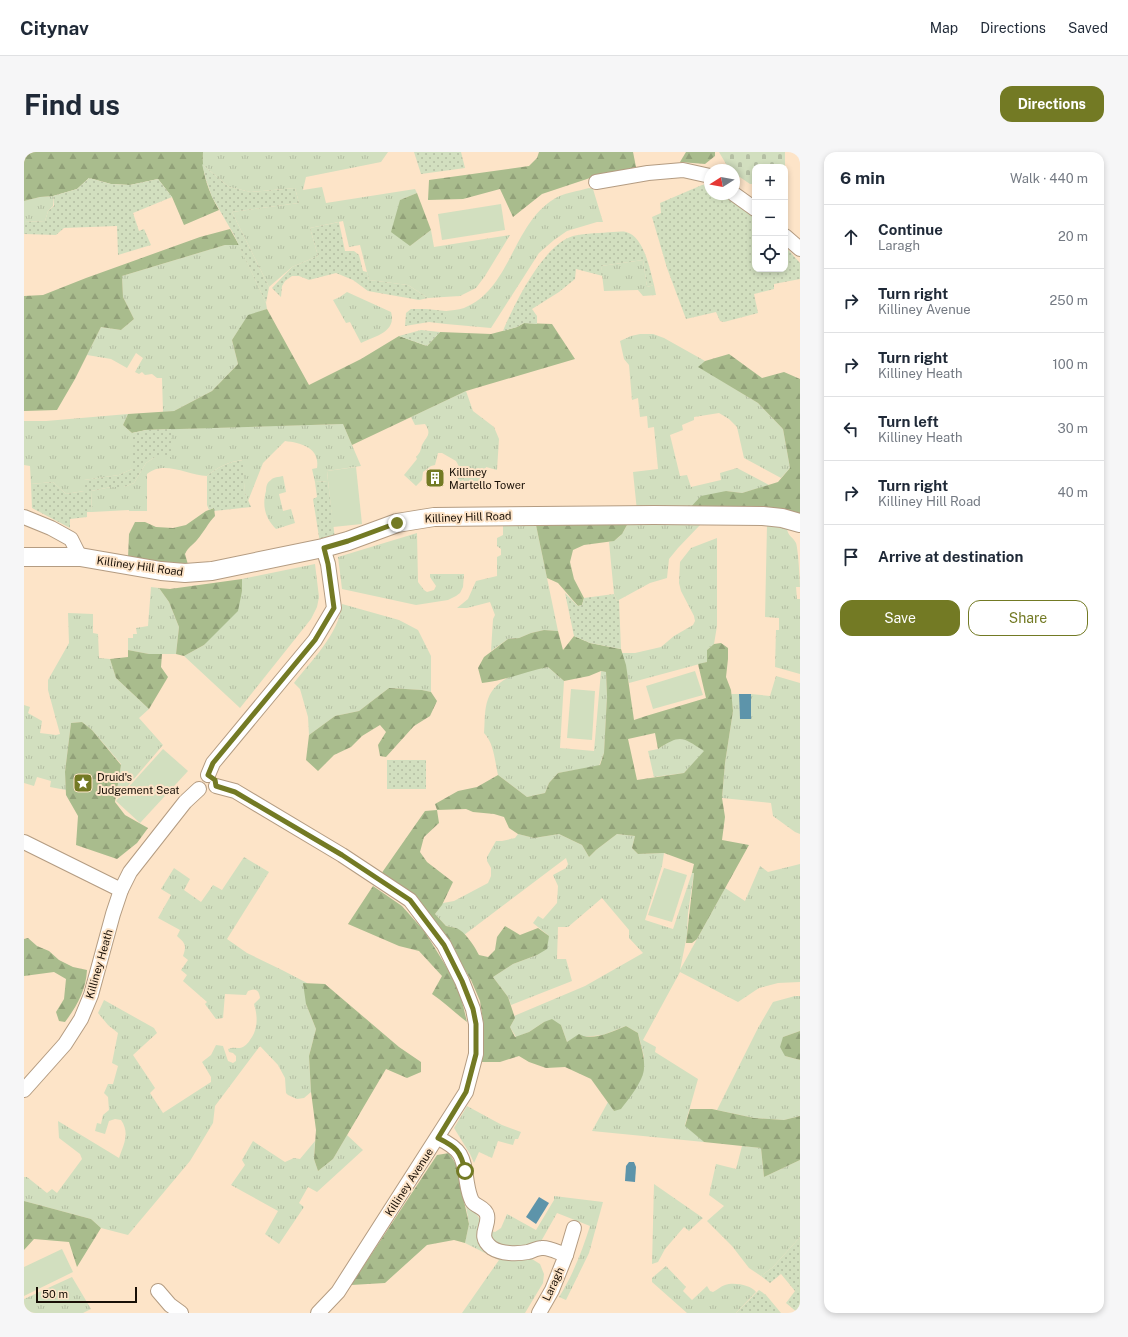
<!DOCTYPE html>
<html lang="en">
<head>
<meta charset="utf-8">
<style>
	:root { --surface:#fff; --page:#f6f6f7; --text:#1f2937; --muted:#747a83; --line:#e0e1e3; --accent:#737a24 }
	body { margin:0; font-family:"Public Sans",sans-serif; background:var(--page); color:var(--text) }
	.controls { position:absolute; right:12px; top:12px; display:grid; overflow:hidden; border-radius:8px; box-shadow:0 2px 6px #0003 }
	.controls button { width:36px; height:36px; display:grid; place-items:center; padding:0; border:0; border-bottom:1px solid var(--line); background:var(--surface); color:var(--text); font:20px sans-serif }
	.compass { position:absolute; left:680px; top:12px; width:36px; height:36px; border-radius:50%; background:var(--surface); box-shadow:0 2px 6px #0003; rotate:259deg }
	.scale { position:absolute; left:12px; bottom:10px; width:101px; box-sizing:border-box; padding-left:4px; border:2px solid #180f06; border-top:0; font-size:11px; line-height:14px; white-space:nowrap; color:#180f06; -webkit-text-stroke:3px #fde4c8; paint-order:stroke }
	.stop { position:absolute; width:12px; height:12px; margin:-9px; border:3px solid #737a24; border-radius:50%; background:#fff }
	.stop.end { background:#737a24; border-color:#fff; box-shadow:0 1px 4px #0008 }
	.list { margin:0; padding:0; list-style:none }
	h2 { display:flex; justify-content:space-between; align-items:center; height:52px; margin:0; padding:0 16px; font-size:17px }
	h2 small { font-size:13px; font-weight:400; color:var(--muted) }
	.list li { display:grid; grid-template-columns:26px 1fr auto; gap:12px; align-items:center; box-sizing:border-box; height:64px; padding:0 16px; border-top:1px solid var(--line) }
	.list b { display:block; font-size:15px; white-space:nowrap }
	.list p { margin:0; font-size:13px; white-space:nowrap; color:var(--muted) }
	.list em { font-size:13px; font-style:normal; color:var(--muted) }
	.actions { display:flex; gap:8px; padding:12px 16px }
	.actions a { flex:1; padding:9px 0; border:1px solid var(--accent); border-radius:12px; text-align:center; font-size:14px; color:var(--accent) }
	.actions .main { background:var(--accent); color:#fff }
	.icon { flex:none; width:22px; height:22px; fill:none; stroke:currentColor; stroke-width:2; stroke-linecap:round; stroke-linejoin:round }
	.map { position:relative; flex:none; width:776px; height:1161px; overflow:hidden; border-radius:12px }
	header { display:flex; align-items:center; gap:24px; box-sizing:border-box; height:56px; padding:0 20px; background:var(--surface); border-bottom:1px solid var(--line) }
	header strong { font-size:19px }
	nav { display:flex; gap:22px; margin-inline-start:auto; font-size:14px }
	.intro { display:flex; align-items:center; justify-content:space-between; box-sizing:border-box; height:96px; padding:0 24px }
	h1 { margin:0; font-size:28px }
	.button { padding:10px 18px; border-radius:12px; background:var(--accent); color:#fff; font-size:14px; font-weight:700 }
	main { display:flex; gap:24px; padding:0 24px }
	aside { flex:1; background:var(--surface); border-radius:12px; box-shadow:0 2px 6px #0003 }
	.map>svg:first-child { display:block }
	.grass { fill:url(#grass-tufts) }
	.forest { fill:url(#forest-firs); fill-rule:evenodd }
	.cemetery { fill:url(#cemetery-stones) }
	.garden { fill:url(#garden-dots) }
	.pitch { fill:#d2dfbf }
	.water { fill:#5d94aa }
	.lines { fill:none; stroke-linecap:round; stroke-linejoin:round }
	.minor-casing { stroke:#b49c82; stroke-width:16 }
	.major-casing { stroke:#b49c82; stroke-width:20 }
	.minor { stroke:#fff; stroke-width:14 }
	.major { stroke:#fff; stroke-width:18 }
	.route { stroke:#737a24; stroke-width:5 }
	.labels { text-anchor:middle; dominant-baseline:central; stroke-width:4; stroke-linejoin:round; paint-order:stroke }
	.poi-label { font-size:11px; fill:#180f06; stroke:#fde4c8; text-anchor:start }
	.street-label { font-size:11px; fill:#180f06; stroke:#fde4c8 }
</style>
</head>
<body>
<header>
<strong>Citynav</strong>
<nav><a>Map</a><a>Directions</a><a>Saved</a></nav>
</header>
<div class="intro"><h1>Find us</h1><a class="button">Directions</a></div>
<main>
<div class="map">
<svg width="776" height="1161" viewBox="0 0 776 1161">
	<defs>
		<pattern id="grass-tufts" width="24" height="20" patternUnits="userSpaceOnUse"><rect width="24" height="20" fill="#d2dfbf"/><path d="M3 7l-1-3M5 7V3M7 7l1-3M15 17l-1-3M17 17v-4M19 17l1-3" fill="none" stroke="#b4bea3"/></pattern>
		<pattern id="forest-firs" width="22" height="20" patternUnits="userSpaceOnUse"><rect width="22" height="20" fill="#a9bc8d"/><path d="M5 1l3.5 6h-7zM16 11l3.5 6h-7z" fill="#91a078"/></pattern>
		<pattern id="cemetery-stones" width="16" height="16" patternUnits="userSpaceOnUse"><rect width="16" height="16" fill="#d2dfbf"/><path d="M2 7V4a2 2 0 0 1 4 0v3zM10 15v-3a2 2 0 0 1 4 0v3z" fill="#b4bea3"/></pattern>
		<pattern id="garden-dots" width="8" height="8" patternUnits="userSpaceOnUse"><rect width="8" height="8" fill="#d2dfbf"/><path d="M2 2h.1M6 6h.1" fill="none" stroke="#b4bea3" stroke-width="1.8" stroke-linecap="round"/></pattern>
	</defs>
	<rect width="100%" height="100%" fill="#fde4c8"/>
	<g class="grass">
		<path d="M179,0H364L357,10L282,25L279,38L298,35L302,51L391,37L393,41L376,48L386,94L407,78L410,95L486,83L461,124L452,136L436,144L404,146L384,133L345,128L336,93L325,95L319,69L286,76L294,104L268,115L245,135L208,60L275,51L271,36L227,40L205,35L178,12Z"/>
		<path d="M565,36L569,37L579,70H573L543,79L530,88L515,101L467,176L422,172V159C427,158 434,158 440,156C487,137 488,73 530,47C538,41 555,39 565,36Z"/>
		<path d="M29,44V54L24,59L21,69L0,70V49L16,45Z"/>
		<path d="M201,93H215L242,151L243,157L224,164L208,188L214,212L188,239L150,259L139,260L138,226H133L128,222L121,223L118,220L115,222L111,220L119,206L112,201L103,216L87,207L63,203L77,175L97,178L110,167L99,145L98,124Z"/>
		<path d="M619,108L623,135L630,133L632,143L619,144L614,138L580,139L577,114Z"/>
		<path d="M323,140L367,160C373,180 351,184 337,191L326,170L322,171L309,148L316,145Z"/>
		<path d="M616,182H629L640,186L681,209L675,215L734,251L759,277L766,316L757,326L720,306L713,275L705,267L695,261L670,265V268L658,273L659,278L646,283L656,324L663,323L667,335L697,328L696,321L713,316L745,333L718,341L702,339L664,358L613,359L609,320L634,317L630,275L624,276L623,264L616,265L614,246L608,248L605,213L600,207L596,189L607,184Z"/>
		<path d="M442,239L449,259L470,275L475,287L473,318L462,315L459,330L444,329L442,331L439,328L427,334V329L435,326L439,322L432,309L418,301H414L411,313L407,314L399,320L398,328L392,334L380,323L393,307L392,305C397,300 396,299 398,293C403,284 408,282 401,272L391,273L387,265Z"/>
		<path d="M104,262L99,273L108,281V317L95,323L60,328V339L42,342L29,330L7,332L6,314L0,313V269H22Z"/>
		<path d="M319,272L337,314L303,319L304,329L291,330L288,317L293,316C296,296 278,291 261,289L239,311L224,349L221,341L218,308C204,310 194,315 183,324C163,323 140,308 123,322V359H105V358L68,360L67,339L87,335H100L110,331L122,311L131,305L147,304V277Z"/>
		<path d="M259,324L262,340L255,342L259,359L267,357L271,371L252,377C241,366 238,354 242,339C242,335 243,330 247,328C249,325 255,325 259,324Z"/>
		<path d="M512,373L534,479L520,478L507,481L495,486L484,487L467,499L469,467L471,463L466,450L443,456H433L444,447L452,429L473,424V405L477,403V397L473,394V386L479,383V374Z"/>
		<path d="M603,373H676L654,396L645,407L643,426L626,431L593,449L590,442L585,390C595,388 599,381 603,373Z"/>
		<path d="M743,373L763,377C764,384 769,385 772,391C774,396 776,428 776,435H772L773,447H776V522L751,515L752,478H755V466L741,465Z"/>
		<path d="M393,381L394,430L400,438L403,440L410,438L412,434L406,425V422H440L439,435L436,441L432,444L424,448L392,453L318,437L314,405Z"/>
		<path d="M693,386V474L690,492L683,498V510L605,531L598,501H611L637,495L650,484L669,473L671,469L670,464L657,439L655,431L656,410L667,396Z"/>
		<path d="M291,412L295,445L293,455L287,467L216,556L160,504L180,493L218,439V427Z"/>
		<path d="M127,435L135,436L145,450L155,475L152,502H125L104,498V486H109V482H113L112,476L124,474Z"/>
		<path d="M318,452L375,468L394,478L407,504V540L398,538L365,536L335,559L311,564L285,583L284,565L276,537L270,531C287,509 315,482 318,452Z"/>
		<path d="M44,461L69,462V481L74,482L75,506L86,507L92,526L125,557L115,566L139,593L97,642L92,644L97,612L68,578L58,570L47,571L41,620L42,638L26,635L27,629L13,625L10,634L0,631V553L6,555L4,561L18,569L16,581L32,583L36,582L24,538V528L45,491Z"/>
		<path d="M524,515L540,529L536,596L570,599L577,519L582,520L583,544L580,601L575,614L534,621L525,631L521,641L503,645L474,623C471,610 470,591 460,581C461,571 460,557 464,547C473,523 502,519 524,515Z"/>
		<path d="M752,524L776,531V682L771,680L749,664L747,651L698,646L701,611L709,559L707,542H715L716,567H727V542L746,544Z"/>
		<path d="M660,586L681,599L660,621L630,625L624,599L634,597L649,587Z"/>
		<path d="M494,682L510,686L535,682L558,693L565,705L572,698L593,682L611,684L608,696L614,702L640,701L638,714L621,768L649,777L668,721H670L664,761L663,783L656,818L701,736L721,749L736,714L744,720L776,712V830L754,831L735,836L714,850L656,820L619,888L632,895L631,900L674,927L661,973L680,990L568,979L584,950L590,959L620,905L614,881L602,874L579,883L559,885L543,890L537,873L520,870L505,880L492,885L486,875L491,866L490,864L561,834L619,801L605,786V778L578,746L544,775H534L533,807H542L548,829L487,853L484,845L469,825L489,812L513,803L525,784L509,771L514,764L519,767L533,751L534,734L529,723L542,716L544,712L542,706L440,783L432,776L422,774L411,762L419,751L430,749L464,731L467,724V716L463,709V705L472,689H478L491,686Z"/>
		<path d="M220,705L245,720L203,787L223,801L258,818L283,831L282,852L292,877L285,904L287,940L280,946L273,947L264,943L262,941L261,926L254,913L236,894L191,954L189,971L166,1009L104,1083L77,1076L67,1067L0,1049V1025H3L23,1041L28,1037L33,1041L58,1007L56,1002L35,986L34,969L95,1006C100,992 106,981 97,968L91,967L85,969L81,982L71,979L73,971L77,972L79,963L85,958L84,945L80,941L84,932H89L94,914L88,911L94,881L84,873L74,861L80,848L130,876L133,881L109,903L131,936L126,941L139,961L187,930V925L178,910L187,903L192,893L199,894L204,909L209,911L212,909V904L209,901L205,900L204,897C209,895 212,896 216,896C221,895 224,891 226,888C234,877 234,865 230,852L236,846C235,838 232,836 224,839L222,843L201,842L199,866L192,867L181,852L183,850L159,829L163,823L157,818L164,808L159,804C163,793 161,791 153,784L156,778L134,766L147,743L137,737L150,716L166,727L160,738L177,750L189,733L198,738Z"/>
		<path d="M771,844H776V879L759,885L761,904L776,908V964L760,968L730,966L693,958L734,876L749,850Z"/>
		<path d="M443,954L478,973L497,980L494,987H491L489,993L474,989L468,1006L455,1000L450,1011L446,1002L430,976Z"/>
		<path d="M323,983L339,998L293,1040L284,1035L275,1051L280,1055L255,1092L241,1082L254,1059L207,1033L221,1013L218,1008L229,989L261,1010L270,1006L276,1007L291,989L290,1007L294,1019L309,1007Z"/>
		<path d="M718,994L737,996L740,1025L776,1008V1085L749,1115L737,1124L725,1116L708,1094L683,1069L700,1054L685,1043L692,1012L712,1017Z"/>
		<path d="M630,1032L679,1066L665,1079L660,1075L641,1097L634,1110L628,1112Z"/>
		<path d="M530,1044L579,1050L565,1101L542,1148L535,1145C549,1123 558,1099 566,1074L533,1061L515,1093L498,1095L472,1094L463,1078L471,1080L477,1076L483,1062L512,1078L530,1048Z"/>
		<path d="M442,1054L451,1060L457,1069L455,1087L494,1104L508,1107L516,1112L520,1122L519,1131L501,1161H438L475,1108L441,1091L445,1072Z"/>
		<path d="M642,1114L662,1135L659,1139L668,1148L683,1134L686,1139L689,1140C693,1138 697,1134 701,1133C710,1130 727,1133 732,1140L712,1161H663L628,1130V1126Z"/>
		<path d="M48,1125L67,1157L59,1161H0V1147Z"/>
	</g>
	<g class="forest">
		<path d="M0,0H179C177,20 185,41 195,58L160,73L148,45L134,27L106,33L87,32L65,26L53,37L29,44L16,45L0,49Z"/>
		<path d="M515,0H609L612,15L566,26L518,42L489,65L476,37L439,47L404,48L405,28L505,14L513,6Z"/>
		<path d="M662,0H691V4L681,12L656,10Z"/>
		<path d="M393,41L407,78L386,94L367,80L376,48Z"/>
		<path d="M206,77L215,93H201L98,124L99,145L110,167L97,178L77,175L51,227L33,258L0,259V144L19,143L62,126L176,85Z"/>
		<path d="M243,157L285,233L337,207L375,184L403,194L416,180L467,182L493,175L500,171L528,172L551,207L442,239L328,293L319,272L122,278L108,281L99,273L104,262L150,259L188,239L214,212L208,188L224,163Z"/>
		<path d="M705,202L738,226L760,220L776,227V363L664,358L677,344L702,339L718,341L754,330L766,316L759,277L734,251L674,215L681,209Z"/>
		<path d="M190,356L191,364C184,371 180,380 173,388C168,394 165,394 161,402L165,416L104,406L105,382L111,370H121L132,375L149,376L162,373L182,359Z"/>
		<path d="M512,373H603L598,382L590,389L560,393L549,398L546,410L550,427L560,446L558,453L554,454L534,431L523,426Z"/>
		<path d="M218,427V439L214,459L180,493L160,504L152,502L155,475L145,450L135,436L146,437Z"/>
		<path d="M520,478L534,479L539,498L550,484L566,491L597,497L602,513L610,568L622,564L682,546L674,512L683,510V498L690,492L697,491L704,496V507L702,525L707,538L709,559L701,611L698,646L701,665L698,688L725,693L673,787L668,791H662L670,721H668L670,712L640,701L614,702L608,696L611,684L593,682L572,698L565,705L558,693L535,682L510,686L494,682L485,676L480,665L470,662L449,660L442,657L413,658L415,671L400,685L396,700L403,710L429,730L418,753L411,762L422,774C425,775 429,775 432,776C441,779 451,795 455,803L464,805L471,798L473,785L481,774L496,783L514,776L525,784L523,797L513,803L489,812L469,825L484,845L491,866L486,875L491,885L505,880L520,870L528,867L537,873L543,890L555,882C567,890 590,879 602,874L614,881C616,892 621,904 620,916C620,928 605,947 597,957L590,959L567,927L541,915L522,916L505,910L495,904L476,910H457L460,875L456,849L447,828L414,774L357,722L401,659L413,658L411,652L434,639L453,635L474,623L503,645L521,641L525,631L534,621L576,613L580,601L583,544L582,520L577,519L565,524L540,529L524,515C502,519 481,529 458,531L454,516L460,505L484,487L495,486L507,481ZM631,581L634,597C657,582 658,585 680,599L660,621L613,628L604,587Z"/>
		<path d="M104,498L125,502H138L137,515L144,525L125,557L92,526L86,507L104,505Z"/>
		<path d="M365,536L398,538L407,540L413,549L406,564L390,574L362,605L356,604L354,593L362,580L356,573L338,584L327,595L310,603L294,619L282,608L285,583L311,564L335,559Z"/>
		<path d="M58,570L68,578L97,613L91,650L101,663L124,676L113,691L93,707L52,693L54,664L42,643L41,620L47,571Z"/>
		<path d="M349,734L378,754L401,780L433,832L437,845L443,870C431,861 420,850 408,842L418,824L395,799L375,794L324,772Z"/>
		<path d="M4,786L13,794L25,799L35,808L49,815L63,818C62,838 53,854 41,870L35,869L32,860L40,847L42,827L30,820L0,824V787Z"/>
		<path d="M279,831L301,832L375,895L397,910V920L383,926L362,917L309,1007L294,1019L290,1007L292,978L287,940L285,904L292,877L282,852Z"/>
		<path d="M776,879V908L761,904L756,895L759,885Z"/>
		<path d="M666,957H688L730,966L760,968L776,964V1008L740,1025L737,996L680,990L661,974Z"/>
		<path d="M425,1001L432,1012L445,1072L441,1091L430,1088L403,1093L361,1131L327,1133L413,1003Z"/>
		<path d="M0,1049L67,1067L77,1076L53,1115L45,1090L10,1087L0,1098Z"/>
	</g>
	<path class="cemetery" d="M695,0H761V15H731V32H726L710,21V18L705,17Z"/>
	<g class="garden">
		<path d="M390,0H437L441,16L397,22Z"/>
		<path d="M178,12L205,35L227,40L271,36L275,51L208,60L245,135L242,151L210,83L188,45L182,28Z"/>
		<path d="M65,26L87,32L106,33L134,27L148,45L109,61L115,79L120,77L127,93L94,103L93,74L40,76L32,83L0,82V70L21,69L24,59L30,54L29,44L53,37Z"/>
		<path d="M683,32L686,34V42H701L731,65V117H761V94L776,111V127L750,132V137L730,142L734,161L700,170L696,169L692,160L662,167L643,116L628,65L637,61L636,51L678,33Z"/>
		<path d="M315,70L321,99H330L335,103L339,119L343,120L345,128L384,133L404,146L395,148L344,139L329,128L312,121L285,128L275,124H268L261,129L258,134L257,145L248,136L268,115L294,104L286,76Z"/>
		<path d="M589,80C593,80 598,79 602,80C620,84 626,118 630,133L623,135L619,108L577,114L579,124L552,117L551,127L535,140L508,157L513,164V172L500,171L493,175L479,179C490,152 520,92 549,84C562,81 577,81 589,80Z"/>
		<path d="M387,157H402L422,159V172L405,170L381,174L382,161Z"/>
		<path d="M397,178L416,180L403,194L375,184Z"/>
		<path d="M147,277V305H131L122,311L110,331L100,335H87L67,339L68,360H63V365L46,367V376L8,356L7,332L29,330L42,342L60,339V328L95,323L108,317V281L122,278Z"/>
		<path d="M219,308L221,341L227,355L190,359V356L185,358L183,353V324C194,315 204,310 219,308Z"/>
		<path d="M304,329L311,387L296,391L289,347L293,345L291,330Z"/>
		<path d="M541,441L554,454L558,453L560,446L590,442L593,449L595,448L597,497L566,491L550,484Z"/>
		<rect x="363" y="608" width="39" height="29"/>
		<path d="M776,1085V1161H774L762,1151L771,1139L757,1122L746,1131L737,1124L749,1115Z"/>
		<path d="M735,1138L742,1143L757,1161H712Z"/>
	</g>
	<g class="pitch">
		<path d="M477,52L481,78L418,88L414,62Z"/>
		<path d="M332,315L338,372L309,375L303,319Z"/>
		<path d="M671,519L679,543L629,557L622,534Z"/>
		<path d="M547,537L571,539L568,588L543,586Z"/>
		<path d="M139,597L164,619L116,671L92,649Z"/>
		<path d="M640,716L663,723L648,770L624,763Z"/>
		<path d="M38,1097L49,1120L0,1144V1115Z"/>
	</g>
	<g class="water">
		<path d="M715,542H727V567H716Z"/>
		<path d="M605,1010H610L612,1015L611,1030L601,1029L602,1014Z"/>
		<path d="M515,1045L525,1051L512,1072L502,1065Z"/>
	</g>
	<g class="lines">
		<defs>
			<g id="minor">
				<path d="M572,30L624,21L659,18L686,24"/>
				<path d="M710,42L731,57"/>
				<path d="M761,84L776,97"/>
				<path d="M0,365L27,376L47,387L56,405"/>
				<path d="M184,623L189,611L291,488L310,456L304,412L299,396"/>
				<path d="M192,634L211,639L318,703L386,748L420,793L438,829L449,857L452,872V902L442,940L314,1140L294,1161"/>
				<path d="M0,690L97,738"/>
				<path d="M0,938L41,892L57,867L67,843L89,762L97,738L106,720L161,650L175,637"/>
				<path d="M414,986C439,998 439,1005 443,1031C444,1037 445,1043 448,1049C452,1055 461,1055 463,1063C466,1074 452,1084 468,1096C477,1102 493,1102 504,1100C508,1099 513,1096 518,1096C525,1095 535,1101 542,1103L528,1138L515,1161"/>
				<path d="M542,1103L550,1076"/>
				<path d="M134,1139L146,1153L157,1161"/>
			</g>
			<path id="major" d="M0,405H56L137,419L161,421L188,419L299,396L324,389L373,371L410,365L630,363L739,364L758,366L776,371"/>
		</defs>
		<use href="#minor" class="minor-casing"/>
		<use href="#major" class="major-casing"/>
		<use href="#minor" class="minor"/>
		<use href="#major" class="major"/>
	</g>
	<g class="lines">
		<path class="route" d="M373,371L324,389L300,396L304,412L310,456L291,488L189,611L184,623L191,628L192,634L211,640L318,703L386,748L420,793L438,829L449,857L452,872V902L442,940L414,986C432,995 437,999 441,1019"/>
	</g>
	<defs>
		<symbol id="building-square" viewBox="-11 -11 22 22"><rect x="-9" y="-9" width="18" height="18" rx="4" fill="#737a24" stroke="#fde4c8"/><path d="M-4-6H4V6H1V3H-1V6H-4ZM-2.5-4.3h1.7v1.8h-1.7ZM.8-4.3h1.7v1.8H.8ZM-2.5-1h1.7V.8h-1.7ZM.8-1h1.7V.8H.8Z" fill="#fff"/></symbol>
		<symbol id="sight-square" viewBox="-11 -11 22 22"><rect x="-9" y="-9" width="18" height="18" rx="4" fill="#737a24" stroke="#fde4c8"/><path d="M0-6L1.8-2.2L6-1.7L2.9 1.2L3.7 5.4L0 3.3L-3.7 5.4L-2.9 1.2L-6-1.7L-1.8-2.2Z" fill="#fff"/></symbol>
	</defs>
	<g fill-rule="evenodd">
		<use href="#building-square" x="400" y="315" width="22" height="22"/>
		<use href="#sight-square" x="48" y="620" width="22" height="22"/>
	</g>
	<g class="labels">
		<g class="poi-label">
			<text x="425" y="320">Killiney<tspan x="425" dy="13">Martello Tower</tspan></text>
			<text x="73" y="625">Druid's<tspan x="73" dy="13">Judgement Seat</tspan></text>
		</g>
		<g class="street-label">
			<text transform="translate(444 365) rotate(-2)">Killiney Hill Road</text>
			<text transform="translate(116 414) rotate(8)">Killiney Hill Road</text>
			<text transform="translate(75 812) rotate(-74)">Killiney Heath</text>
			<text transform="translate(385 1030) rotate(-57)">Killiney Avenue</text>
			<text transform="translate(529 1132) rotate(-65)">Laragh</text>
		</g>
	</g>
</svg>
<div class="controls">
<button>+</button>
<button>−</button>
<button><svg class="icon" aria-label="locate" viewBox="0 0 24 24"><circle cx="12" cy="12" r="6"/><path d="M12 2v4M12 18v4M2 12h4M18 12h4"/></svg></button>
</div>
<svg class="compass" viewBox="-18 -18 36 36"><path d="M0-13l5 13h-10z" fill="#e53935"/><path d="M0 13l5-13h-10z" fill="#747a83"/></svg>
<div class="scale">50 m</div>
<div class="stop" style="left:441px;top:1019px"></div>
<div class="stop end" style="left:373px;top:371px"></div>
</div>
<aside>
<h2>6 min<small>Walk · 440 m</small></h2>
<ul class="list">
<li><svg class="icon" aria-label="ahead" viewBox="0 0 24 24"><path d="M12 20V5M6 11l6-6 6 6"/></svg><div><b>Continue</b><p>Laragh</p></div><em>20 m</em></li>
<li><svg class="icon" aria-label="right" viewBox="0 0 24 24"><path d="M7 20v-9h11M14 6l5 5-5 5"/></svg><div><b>Turn right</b><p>Killiney Avenue</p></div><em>250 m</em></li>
<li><svg class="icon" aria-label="right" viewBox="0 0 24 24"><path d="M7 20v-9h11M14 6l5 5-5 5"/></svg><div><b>Turn right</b><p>Killiney Heath</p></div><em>100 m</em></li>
<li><svg class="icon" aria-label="left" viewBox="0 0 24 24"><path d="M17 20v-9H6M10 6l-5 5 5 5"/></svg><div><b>Turn left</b><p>Killiney Heath</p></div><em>30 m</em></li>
<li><svg class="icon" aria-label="right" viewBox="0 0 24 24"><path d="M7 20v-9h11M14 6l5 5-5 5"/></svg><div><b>Turn right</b><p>Killiney Hill Road</p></div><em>40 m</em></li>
<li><svg class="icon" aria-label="arrive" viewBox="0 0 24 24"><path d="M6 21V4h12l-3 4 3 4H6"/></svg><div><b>Arrive at destination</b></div></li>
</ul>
<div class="actions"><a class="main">Save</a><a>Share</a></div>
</aside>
</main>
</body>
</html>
